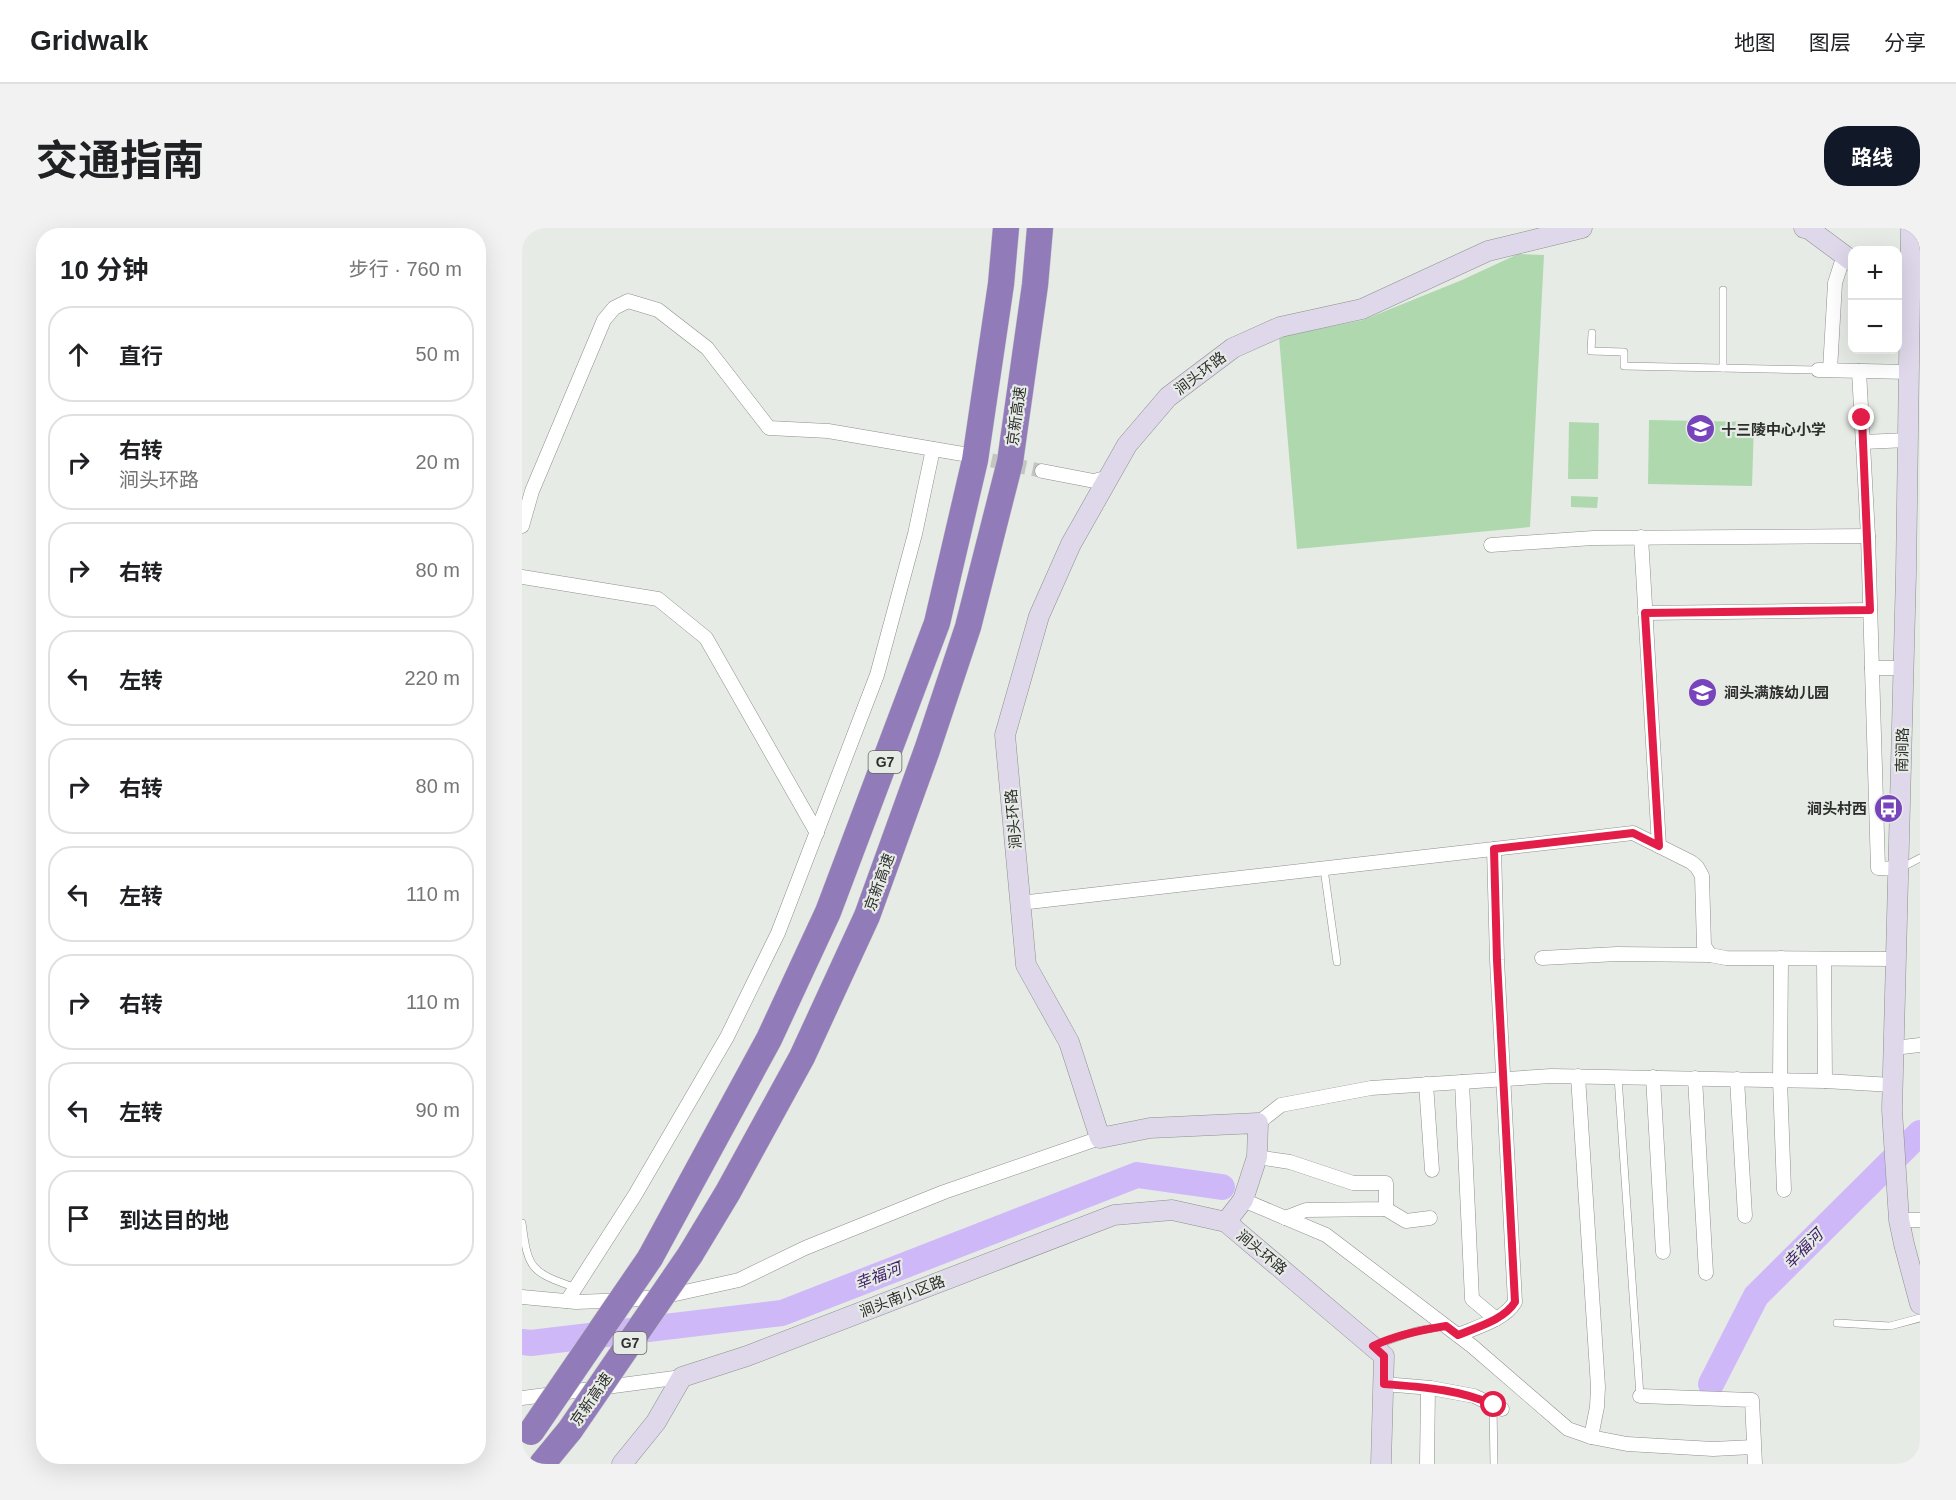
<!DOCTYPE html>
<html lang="zh">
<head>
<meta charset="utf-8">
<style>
	:root { --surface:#fff; --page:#f2f2f2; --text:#202124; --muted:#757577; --line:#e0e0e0; --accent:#111827 }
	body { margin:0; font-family:Helvetica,"Noto Sans SC",sans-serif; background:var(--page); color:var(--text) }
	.controls { position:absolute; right:18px; top:18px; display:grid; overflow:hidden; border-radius:12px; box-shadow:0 6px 24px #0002 }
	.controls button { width:54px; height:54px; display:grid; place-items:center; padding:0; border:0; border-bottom:2px solid var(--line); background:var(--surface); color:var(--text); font:30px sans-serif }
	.stop { position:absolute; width:18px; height:18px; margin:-14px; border:4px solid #e11d48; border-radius:50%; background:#fff }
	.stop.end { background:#e11d48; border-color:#fff; box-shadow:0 2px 6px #0008 }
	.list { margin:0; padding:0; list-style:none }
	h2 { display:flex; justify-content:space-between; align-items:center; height:78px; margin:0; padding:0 24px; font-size:26px }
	h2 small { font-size:20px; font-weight:400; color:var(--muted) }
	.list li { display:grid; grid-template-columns:39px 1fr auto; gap:18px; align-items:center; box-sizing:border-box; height:96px; margin:0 12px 12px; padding:0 12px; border:2px solid var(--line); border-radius:24px }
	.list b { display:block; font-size:22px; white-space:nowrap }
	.list p { margin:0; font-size:20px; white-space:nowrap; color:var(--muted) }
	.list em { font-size:20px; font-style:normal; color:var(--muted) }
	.icon { flex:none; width:33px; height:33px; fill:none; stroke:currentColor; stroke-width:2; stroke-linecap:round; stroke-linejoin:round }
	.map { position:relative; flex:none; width:1398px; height:1236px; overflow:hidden; border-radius:24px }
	header { display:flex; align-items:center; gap:36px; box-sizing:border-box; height:84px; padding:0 30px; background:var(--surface); border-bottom:2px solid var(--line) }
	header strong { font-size:28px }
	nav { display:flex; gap:33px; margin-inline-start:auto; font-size:21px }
	.intro { display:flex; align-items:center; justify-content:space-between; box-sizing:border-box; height:144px; padding:0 36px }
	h1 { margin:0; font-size:42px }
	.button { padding:15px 27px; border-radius:24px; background:var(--accent); color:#fff; font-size:21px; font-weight:700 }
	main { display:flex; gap:36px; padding:0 36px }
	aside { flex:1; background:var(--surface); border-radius:24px; box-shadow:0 6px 24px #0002 }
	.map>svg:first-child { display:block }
	.green { fill:#afd8af }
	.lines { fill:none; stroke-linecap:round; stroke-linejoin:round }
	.river { stroke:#ceb8f8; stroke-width:26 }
	.street-tunnel { stroke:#c2c5c1; stroke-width:14; stroke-dasharray:14 7; stroke-linecap:butt }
	.lane-casing { stroke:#8c908c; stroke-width:8 }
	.street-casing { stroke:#8c908c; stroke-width:15 }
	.secondary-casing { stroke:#8c908c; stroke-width:21 }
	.highway-casing { stroke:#c4c5c4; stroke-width:27 }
	.lane { stroke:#fff; stroke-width:7 }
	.street { stroke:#fff; stroke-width:14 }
	.secondary { stroke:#ded8ea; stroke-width:20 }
	.highway { stroke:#917cb9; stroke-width:26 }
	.highway-bridge-casing { stroke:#c4c5c4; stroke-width:27; stroke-linecap:butt }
	.highway-bridge { stroke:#917cb9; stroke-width:26 }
	.route { stroke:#e11d48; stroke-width:8 }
	.labels { text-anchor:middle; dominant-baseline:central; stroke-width:4.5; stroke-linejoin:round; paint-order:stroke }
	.shield { fill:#e7ebe6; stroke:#656764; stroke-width:1.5 }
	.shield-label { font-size:14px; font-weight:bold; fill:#2d2f2d }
	.street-label { font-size:15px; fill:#2d2f2d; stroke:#e7ebe6 }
	.poi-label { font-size:15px; font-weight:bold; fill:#2d2f2d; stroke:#e7ebe6; text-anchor:start }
	.water-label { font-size:16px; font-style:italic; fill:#42226b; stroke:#e7ebe6 }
</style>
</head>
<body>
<header>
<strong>Gridwalk</strong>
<nav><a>地图</a><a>图层</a><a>分享</a></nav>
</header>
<div class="intro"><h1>交通指南</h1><a class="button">路线</a></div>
<main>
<aside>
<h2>10 分钟<small>步行 · 760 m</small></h2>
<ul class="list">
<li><svg class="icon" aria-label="ahead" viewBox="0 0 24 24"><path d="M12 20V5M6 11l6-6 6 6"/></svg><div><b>直行</b></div><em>50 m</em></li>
<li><svg class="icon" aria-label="right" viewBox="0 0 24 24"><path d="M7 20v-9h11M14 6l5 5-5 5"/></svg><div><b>右转</b><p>涧头环路</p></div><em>20 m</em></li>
<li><svg class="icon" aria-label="right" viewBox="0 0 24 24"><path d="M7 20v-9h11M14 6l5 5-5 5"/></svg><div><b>右转</b></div><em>80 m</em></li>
<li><svg class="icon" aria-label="left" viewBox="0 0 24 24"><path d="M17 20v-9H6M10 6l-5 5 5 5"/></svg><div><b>左转</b></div><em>220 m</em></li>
<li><svg class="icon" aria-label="right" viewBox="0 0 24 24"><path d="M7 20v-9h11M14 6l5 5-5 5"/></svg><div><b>右转</b></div><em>80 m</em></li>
<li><svg class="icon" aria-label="left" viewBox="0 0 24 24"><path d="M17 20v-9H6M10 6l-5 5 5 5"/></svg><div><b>左转</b></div><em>110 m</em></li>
<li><svg class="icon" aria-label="right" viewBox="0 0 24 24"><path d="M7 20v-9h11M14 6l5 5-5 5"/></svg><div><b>右转</b></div><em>110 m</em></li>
<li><svg class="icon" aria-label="left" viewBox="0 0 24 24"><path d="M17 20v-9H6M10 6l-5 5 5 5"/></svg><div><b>左转</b></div><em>90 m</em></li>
<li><svg class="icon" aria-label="arrive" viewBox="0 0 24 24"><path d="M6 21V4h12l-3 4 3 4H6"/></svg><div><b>到达目的地</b></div></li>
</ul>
</aside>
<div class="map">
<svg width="1398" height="1236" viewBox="0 0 1398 1236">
	<rect width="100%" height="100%" fill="#e7ebe6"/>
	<g class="green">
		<path d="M996,26L1022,27L1008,299L775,321L757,109L841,92L940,52Z"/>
		<path d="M1127,192L1232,194L1230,258L1126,256Z"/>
		<path d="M1047,194L1077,195L1076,251H1046Z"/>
		<path d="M1049,268L1076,269L1075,280L1049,279Z"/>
	</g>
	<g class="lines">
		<g class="river">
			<path d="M0,1114L9,1115L260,1085L615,947L700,959"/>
			<path d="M1189,1156L1234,1068L1398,905"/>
		</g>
		<path class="street-tunnel" d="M449,228L520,243"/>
		<defs>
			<g id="lane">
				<path d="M1070,105L1069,123L1102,124V138L1296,142"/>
				<path d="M1201,140V62"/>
				<path d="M1379,640L1398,630"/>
				<path d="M802,641L815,734"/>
				<path d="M1096,849L1118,1168"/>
				<path d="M0,995C6,1042 9,1044 54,1060"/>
				<path d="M1315,1095L1368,1098L1398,1090"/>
				<path d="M853,1117L894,1103L923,1098"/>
				<path d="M971,1177L972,1236"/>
			</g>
			<g id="street">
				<path d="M1296,142L1387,144"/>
				<path d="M1308,142L1313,55L1322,27"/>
				<path d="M1337,143L1346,308L1356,640L1376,641"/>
				<path d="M1341,214L1386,212"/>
				<path d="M520,243L572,253L587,249"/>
				<path d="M0,298L10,263L82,92L92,80L106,73L136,82L185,120L247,200L306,203L441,226"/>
				<path d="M1119,309L1137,618"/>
				<path d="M969,317L1071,310L1346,308"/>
				<path d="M0,349L136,371L184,410L295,605"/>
				<path d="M1123,385L1348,382"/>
				<path d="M1350,440H1382"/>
				<path d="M498,675L1111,605L1169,634L1175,639L1180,648L1182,718L1188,727L1204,730L1374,731"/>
				<path d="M1020,730L1095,726L1188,727"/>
				<path d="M1259,730L1258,852L1262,962"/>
				<path d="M1302,731L1303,853"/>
				<path d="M1372,820L1398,817"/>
				<path d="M1056,848L1076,1159L1075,1179L1069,1209"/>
				<path d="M1131,849L1141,1024"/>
				<path d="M1173,850L1184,1045"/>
				<path d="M1215,851L1223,988"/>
				<path d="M940,854L950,1071L974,1091"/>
				<path d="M904,856L910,942"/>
				<path d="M736,895L759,877L849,860L1029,848L1303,853L1370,857"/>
				<path d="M735,929L768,934L831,955H864V981L784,982L763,990"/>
				<path d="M721,972L804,1007L950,1118L1046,1201L1069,1209L1105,1216L1191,1221L1231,1219"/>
				<path d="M864,981L884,993L908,990"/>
				<path d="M1377,992H1398"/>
				<path d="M0,1069L54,1074L107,1072L149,1067L217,1052L283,1020L422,964L578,910"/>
				<path d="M45,1073L113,967L205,809L256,705L355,447L393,306L411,221"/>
				<path d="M936,1107C955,1099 982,1092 993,1074L975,732L972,621"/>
				<path d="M862,1156L909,1160L952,1168L980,1181"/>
				<path d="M1118,1168L1230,1172L1233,1236"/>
				<path d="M0,1170L160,1149"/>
				<path d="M905,1236L906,1160"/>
			</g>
			<g id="secondary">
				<path d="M1282,0L1287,1L1330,33"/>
				<path d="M1389,0L1384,345L1370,882L1377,992L1382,1016L1398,1076"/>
				<path d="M704,994L721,972L735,929L736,895L628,900L578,910L547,814L504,737L483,507L517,388L549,316L605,217L646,169L711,120L758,99L840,81L966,23L1060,0"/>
				<path d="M100,1236L134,1194L160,1149L225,1128L592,987L650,982L704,994L862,1128L859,1236"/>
			</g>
			<g id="highway">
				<path d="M168,1027L206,964L280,829L345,688L405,522L446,399L488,234L513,57L518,0"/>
				<path d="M128,1030L247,811L306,684L415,395L453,232L479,56L484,0"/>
				<path d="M20,1236L48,1202"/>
			</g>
		</defs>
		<use href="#lane" class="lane-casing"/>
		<use href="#street" class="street-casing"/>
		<use href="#secondary" class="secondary-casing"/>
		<use href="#highway" class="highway-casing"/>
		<use href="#lane" class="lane"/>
		<use href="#street" class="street"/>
		<use href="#secondary" class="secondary"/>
		<use href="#highway" class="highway"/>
		<defs>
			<g id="highway-bridge">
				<path d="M48,1202L168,1027"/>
				<path d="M9,1204L128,1030"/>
			</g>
		</defs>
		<use href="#highway-bridge" class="highway-bridge-casing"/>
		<use href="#highway-bridge" class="highway-bridge"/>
	</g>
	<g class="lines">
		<path class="route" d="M972,1177C937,1161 899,1159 862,1156V1128L851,1118C874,1107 898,1102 924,1098L936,1107C955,1099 982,1092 993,1074L975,732L972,621L1111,605L1137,618L1123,385L1348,382L1340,190"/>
	</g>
	<defs>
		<symbol id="school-disc" viewBox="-11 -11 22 22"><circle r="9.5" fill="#7844bc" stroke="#e7ebe6"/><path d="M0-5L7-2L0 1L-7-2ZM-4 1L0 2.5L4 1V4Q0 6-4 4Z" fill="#fff"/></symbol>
		<symbol id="bus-disc" viewBox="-11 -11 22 22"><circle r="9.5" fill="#7844bc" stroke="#e7ebe6"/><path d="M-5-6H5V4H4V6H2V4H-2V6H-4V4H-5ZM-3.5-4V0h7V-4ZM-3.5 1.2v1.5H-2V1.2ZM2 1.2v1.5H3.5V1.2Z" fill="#fff"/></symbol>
	</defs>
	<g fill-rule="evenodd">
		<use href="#school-disc" x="1162" y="184" width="33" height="33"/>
		<use href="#school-disc" x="1164" y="448" width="33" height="33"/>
		<use href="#bus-disc" x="1350" y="564" width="33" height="33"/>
	</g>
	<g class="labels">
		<g class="shield">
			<rect x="346.5" y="523" width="33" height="22" rx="4.5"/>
			<rect x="91.5" y="1104" width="33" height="22" rx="4.5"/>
		</g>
		<g class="shield-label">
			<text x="363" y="534">G7</text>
			<text x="108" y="1115">G7</text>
		</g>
		<g class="street-label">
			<text transform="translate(678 145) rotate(-37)">涧头环路</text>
			<text transform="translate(494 188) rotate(-82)">京新高速</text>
			<text transform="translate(1380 522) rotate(-89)">南涧路</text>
			<text transform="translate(491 591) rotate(-95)">涧头环路</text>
			<text transform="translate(357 654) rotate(-70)">京新高速</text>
			<text transform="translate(740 1024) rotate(40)">涧头环路</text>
			<text transform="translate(380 1068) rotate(-21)">涧头南小区路</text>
			<text transform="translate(69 1171) rotate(-55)">京新高速</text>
		</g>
		<g class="poi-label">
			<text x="1199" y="201">十三陵中心小学</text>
			<text x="1202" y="464">涧头满族幼儿园</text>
			<text x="1345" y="580" text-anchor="end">涧头村西</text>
		</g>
		<g class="water-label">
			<text transform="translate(1281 1021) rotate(-45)">幸福河</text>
			<text transform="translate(356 1048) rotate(-21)">幸福河</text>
		</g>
	</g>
</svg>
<div class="controls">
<button>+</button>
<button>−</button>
</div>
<div class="stop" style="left:972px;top:1177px"></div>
<div class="stop end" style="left:1340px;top:190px"></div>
</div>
</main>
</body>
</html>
